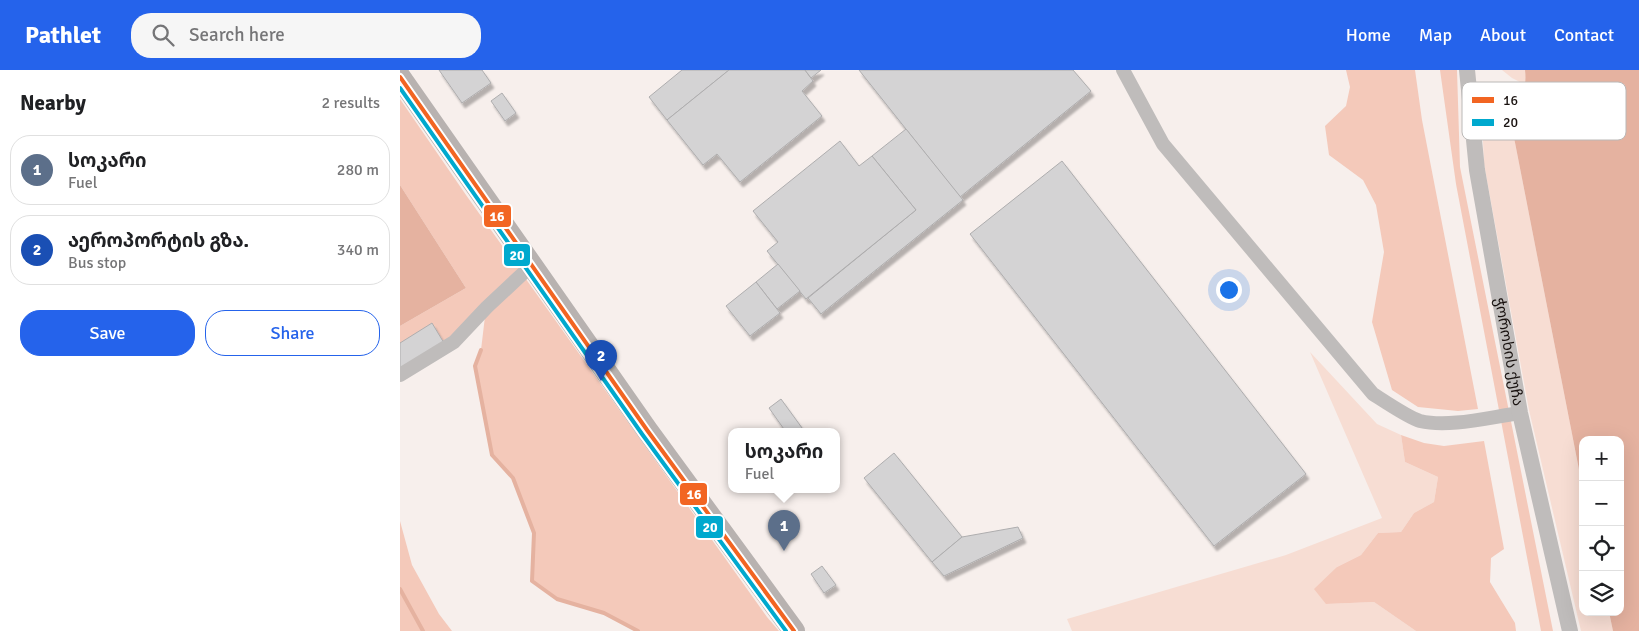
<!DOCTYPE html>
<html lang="en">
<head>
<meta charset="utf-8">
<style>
	:root { --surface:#fff; --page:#f6f6f6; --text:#202124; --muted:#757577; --line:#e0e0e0; --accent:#2563eb }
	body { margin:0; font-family:Signika,"Noto Sans Georgian",sans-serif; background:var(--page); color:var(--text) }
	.controls { position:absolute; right:15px; bottom:15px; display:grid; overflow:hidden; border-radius:10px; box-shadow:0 5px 20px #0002 }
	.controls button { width:45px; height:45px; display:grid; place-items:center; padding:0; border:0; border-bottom:1px solid var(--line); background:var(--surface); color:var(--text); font:25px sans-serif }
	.you { position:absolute; left:828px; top:219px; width:18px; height:18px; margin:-12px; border:4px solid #fff; border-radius:50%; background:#1a73e8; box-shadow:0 0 0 8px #1a73e833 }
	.badge { display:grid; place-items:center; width:32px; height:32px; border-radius:50%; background:var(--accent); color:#fff; font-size:16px; font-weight:700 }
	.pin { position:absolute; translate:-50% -41px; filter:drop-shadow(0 1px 2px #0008) }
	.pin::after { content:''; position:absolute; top:26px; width:18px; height:15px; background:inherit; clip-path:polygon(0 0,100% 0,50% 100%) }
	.popup { position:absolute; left:328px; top:358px; width:112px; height:65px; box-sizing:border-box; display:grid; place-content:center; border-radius:10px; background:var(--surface); filter:drop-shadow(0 1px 4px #0005); font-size:16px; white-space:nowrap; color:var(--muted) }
	.popup b { font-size:19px; color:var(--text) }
	.popup::after { content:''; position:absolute; left:50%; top:100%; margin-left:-10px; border:10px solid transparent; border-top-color:var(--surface) }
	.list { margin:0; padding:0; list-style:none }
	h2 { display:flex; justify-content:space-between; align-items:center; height:65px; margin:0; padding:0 20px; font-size:21px }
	h2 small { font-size:16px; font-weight:400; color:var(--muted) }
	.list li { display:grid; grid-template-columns:32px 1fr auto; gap:15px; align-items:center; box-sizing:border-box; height:70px; margin:0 10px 10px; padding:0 10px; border:1px solid var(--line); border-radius:20px }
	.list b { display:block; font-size:19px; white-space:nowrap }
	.list p { margin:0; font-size:16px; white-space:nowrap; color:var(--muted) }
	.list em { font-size:16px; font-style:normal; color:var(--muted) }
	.actions { display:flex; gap:10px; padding:15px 20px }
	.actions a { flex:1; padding:11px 0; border:1px solid var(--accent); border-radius:20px; text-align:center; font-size:18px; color:var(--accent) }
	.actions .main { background:var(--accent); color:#fff }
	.icon { flex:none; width:28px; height:28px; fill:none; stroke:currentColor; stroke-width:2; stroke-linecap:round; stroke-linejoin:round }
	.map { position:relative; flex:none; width:1239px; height:561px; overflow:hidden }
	header { display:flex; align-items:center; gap:30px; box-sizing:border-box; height:70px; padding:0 25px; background:var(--accent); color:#fff }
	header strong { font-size:24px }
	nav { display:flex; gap:28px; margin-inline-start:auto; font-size:18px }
	.search { width:350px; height:45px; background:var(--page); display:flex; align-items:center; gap:12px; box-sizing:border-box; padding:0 18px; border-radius:20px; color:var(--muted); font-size:19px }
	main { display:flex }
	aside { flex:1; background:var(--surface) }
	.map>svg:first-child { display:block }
	.green { fill:#f7ddd3 }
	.forest { fill:#f4c9ba }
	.water { fill:#e5b2a0 }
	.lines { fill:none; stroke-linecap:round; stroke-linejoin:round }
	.stream { stroke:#e5b2a0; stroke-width:4 }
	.building { fill:#d4d3d4; stroke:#aeadae; filter:url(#shadow) }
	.minor { stroke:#bfbcbb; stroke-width:14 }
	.tertiary { stroke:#bfbcbb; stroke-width:16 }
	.trunk { stroke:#b8b2b0; stroke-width:22 }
	.bus-1-casing { stroke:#fff; stroke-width:8 }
	.bus-2-casing { stroke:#fff; stroke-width:8 }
	.bus-1 { stroke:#f26522; stroke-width:4 }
	.bus-2 { stroke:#00a9ce; stroke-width:4 }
	.labels { text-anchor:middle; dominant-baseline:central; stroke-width:4; stroke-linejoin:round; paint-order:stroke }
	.street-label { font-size:15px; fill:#18110f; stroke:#fff }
	.key { fill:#fff; stroke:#bab8b7; stroke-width:1 }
	.key-label { font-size:14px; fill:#18110f }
	.line-badge { stroke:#fff; stroke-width:2 }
	.badge-label { font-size:14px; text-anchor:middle; font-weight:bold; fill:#fff }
</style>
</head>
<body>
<header>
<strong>Pathlet</strong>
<div class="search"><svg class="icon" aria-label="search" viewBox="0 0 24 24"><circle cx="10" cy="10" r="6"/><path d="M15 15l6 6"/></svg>Search here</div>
<nav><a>Home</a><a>Map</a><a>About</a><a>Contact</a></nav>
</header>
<main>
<aside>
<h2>Nearby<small>2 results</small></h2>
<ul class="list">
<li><span class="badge" style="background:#5c6f8a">1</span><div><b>სოკარი</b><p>Fuel</p></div><em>280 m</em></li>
<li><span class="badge" style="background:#1a4fb4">2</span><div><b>აეროპორტის გზა.</b><p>Bus stop</p></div><em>340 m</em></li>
</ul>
<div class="actions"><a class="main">Save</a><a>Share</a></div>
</aside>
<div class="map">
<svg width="1239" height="561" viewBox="0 0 1239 561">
	<defs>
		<filter id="shadow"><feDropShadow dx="3" dy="5" stdDeviation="1" flood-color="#0004"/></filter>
	</defs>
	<rect width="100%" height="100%" fill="#f7efec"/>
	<g class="green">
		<path d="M1102,0H1125L1126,15L1112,8Z"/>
		<path d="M1092,16L1110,23L1118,32L1109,42L1183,420V542H1209L1213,561H1181L1129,340L1084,94L1081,26Z"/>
		<path d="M910,282L977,354L1001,365L1005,392L1038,407L1034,432L1014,443L1001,462L978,463L961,485L937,497L926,534L974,532L1016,561H672L667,549L886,485L982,448Z"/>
	</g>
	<g class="forest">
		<path d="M946,0H1015L1022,50L1078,339L1058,341L1018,337L992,320L972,252L984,182L976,135L963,110L929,85L925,56L946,36L950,17Z"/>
		<path d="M1040,0H1057L1060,97L1153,561H1141L1056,114Z"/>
		<path d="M0,29L66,125L367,547L379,561H238L204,543L157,529L132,511L134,463L113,408L92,385L75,296L81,280L86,238L54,272L0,305V256L66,218L0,115Z"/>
		<path d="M1001,365L1024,373L1044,376L1084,371L1104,479L1091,488L1090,512L1115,553L1116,561H1016L974,532L926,534L914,519L937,497L961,485L978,463L1001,462L1014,443L1034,432L1038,407L1005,392Z"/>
		<path d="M0,451L12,495L39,544L52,561H0Z"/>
	</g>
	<g class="water">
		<path d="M1125,0H1239V561H1213L1209,542H1220V370H1183V420L1109,42C1122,27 1127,20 1125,0Z"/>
		<path d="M0,115L66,218L0,256Z"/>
	</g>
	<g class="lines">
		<g class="stream">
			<path d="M81,280L75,296L92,385L113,408L134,463L132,511L157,529L204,543L238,561"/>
			<path d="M0,519L23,561"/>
		</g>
	</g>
	<g class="building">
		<path d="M39,0H82L91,13L62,33Z"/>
		<path d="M282,0H329L267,50L249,27Z"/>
		<path d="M329,0H405L413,11L402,21L422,46L340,112L317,84L303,95L267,50Z"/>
		<path d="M405,0H421L411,8Z"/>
		<path d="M459,0H673L691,21L560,127Z"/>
		<path d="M102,23L116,43L105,51L91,31Z"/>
		<path d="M506,59L563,130L421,244L408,228L516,140L472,86Z"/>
		<path d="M440,71L459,96L472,86L516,140L406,229L367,181L378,172L353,141Z"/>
		<path d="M662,91L906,404L814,476L570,164Z"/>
		<path d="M378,194L400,221L377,239L356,212Z"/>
		<path d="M356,212L380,243L350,266L326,236Z"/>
		<path d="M32,253L44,273L0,301V273Z"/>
		<path d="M381,329L405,362H386L369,338Z"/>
		<path d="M494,383L562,467L532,492L464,408Z"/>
		<path d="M618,457L623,468L544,506L532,492L562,467Z"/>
		<path d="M422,496L436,515L424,523L411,504Z"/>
	</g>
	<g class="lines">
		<g class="minor">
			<path d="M723,0L763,74L973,324C984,331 1009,348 1020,351C1049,358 1090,347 1120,343"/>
			<path d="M0,305L54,272L87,237L132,195"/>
		</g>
		<path class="tertiary" id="s1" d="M1067,0L1077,100L1120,343L1170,561"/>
		<path class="trunk" d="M0,7L247,360L394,561"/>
		<defs>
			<path id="bus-1" d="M0,7L247,360L394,561"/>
			<path id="bus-2" d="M0,18L242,364L386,561"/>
		</defs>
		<use href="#bus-1" class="bus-1-casing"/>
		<use href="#bus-2" class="bus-2-casing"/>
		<use href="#bus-1" class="bus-1"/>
		<use href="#bus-2" class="bus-2"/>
	</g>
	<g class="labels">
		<g class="street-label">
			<text stroke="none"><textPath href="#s1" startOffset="285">ჭოროხის ქუჩა</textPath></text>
		</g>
	</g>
	<rect x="1062" y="12" width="164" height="58" rx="8" class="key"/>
	<rect x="1072" y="27" width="22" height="6" fill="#f26522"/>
	<rect x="1072" y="49" width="22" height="7" fill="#00a9ce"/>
	<g class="key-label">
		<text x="1103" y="35">16</text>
		<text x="1103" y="57">20</text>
	</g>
	<g class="line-badge">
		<rect x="83" y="134" width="29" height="24" rx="5" fill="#f26522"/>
		<rect x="103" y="173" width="28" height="24" rx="5" fill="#00a9ce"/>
		<rect x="279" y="412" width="29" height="24" rx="5" fill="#f26522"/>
		<rect x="295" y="445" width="29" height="24" rx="5" fill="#00a9ce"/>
	</g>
	<g class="badge-label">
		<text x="97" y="151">16</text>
		<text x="117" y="190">20</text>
		<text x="294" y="429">16</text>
		<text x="310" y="462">20</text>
	</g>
</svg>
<div class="controls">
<button>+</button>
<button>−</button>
<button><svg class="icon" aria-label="locate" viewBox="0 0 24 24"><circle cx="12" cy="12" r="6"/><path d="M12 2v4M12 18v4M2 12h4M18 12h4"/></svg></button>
<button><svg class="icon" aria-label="layers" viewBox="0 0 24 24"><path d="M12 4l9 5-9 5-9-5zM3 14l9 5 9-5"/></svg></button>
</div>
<div class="you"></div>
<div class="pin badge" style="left:384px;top:481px;background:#5c6f8a">1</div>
<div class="popup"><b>სოკარი</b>Fuel</div>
<div class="pin badge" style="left:201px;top:311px;background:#1a4fb4">2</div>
</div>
</main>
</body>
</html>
